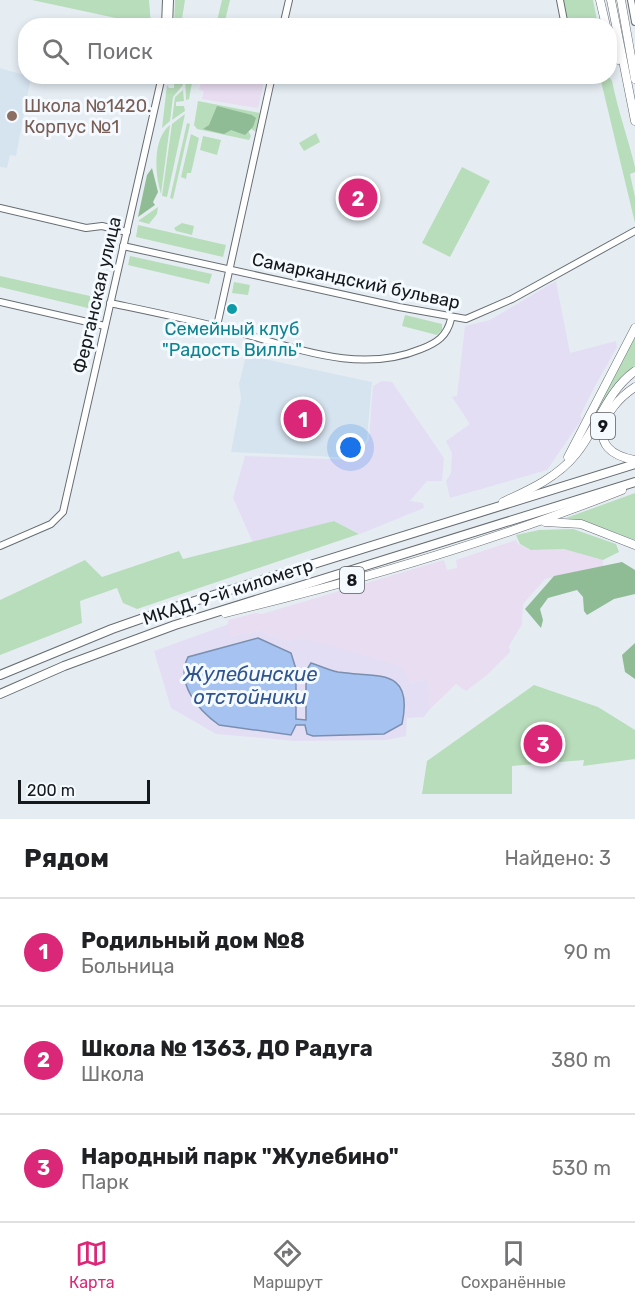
<!DOCTYPE html>
<html lang="ru">
<head>
<meta charset="utf-8">
<style>
	:root { --surface:#fff; --page:#f6f6f6; --text:#202124; --muted:#757577; --line:#e0e0e0; --accent:#db2777 }
	body { margin:0; font-family:Rubik,sans-serif; background:var(--page); color:var(--text) }
	.scale { position:absolute; left:18px; bottom:15px; width:132px; box-sizing:border-box; padding-left:6px; border:3px solid #16191b; border-top:0; font-size:16px; line-height:21px; white-space:nowrap; color:#16191b; -webkit-text-stroke:4px #f4faff; paint-order:stroke }
	.you { position:absolute; left:351px; top:448px; width:21px; height:21px; margin:-15px; border:4px solid #fff; border-radius:50%; background:#1a73e8; box-shadow:0 0 0 9px #1a73e833 }
	.badge { display:grid; place-items:center; width:39px; height:39px; border-radius:50%; background:var(--accent); color:#fff; font-size:20px; font-weight:700 }
	.pin { position:absolute; translate:-50% -50%; border:3px solid #fff; box-shadow:0 2px 6px #0006 }
	.list { margin:0; padding:0; list-style:none }
	h2 { display:flex; justify-content:space-between; align-items:center; height:78px; margin:0; padding:0 24px; font-size:26px }
	h2 small { font-size:20px; font-weight:400; color:var(--muted) }
	.list li { display:grid; grid-template-columns:39px 1fr auto; gap:18px; align-items:center; box-sizing:border-box; height:108px; padding:0 24px; border-top:2px solid var(--line) }
	.list b { display:block; font-size:22px; white-space:nowrap }
	.list p { margin:0; font-size:20px; white-space:nowrap; color:var(--muted) }
	.list em { font-size:20px; font-style:normal; color:var(--muted) }
	.icon { flex:none; width:33px; height:33px; fill:none; stroke:currentColor; stroke-width:2; stroke-linecap:round; stroke-linejoin:round }
	.map { position:relative; flex:none; width:635px; height:819px; overflow:hidden }
	.search { position:absolute; background:var(--surface); box-shadow:0 3px 9px #0003; left:18px; right:18px; top:18px; height:66px; display:flex; align-items:center; gap:15px; box-sizing:border-box; padding:0 21px; border-radius:24px; color:var(--muted); font-size:22px }
	.sheet { height:402px; background:var(--surface) }
	nav { display:flex; justify-content:space-around; align-items:center; box-sizing:border-box; height:84px; border-top:2px solid var(--line); background:var(--surface); font-size:16px; color:var(--muted) }
	nav a { display:grid; justify-items:center; gap:3px }
	nav .on { color:var(--accent) }
	.map>svg:first-child { display:block }
	.commercial { fill:#e8ddf1 }
	.industrial { fill:#e4def4 }
	.built { fill:#d6e4f0 }
	.green { fill:#b8ddbb }
	.forest { fill:#90bc95 }
	.water { fill:#a5c2f0; stroke:#7a8fb0; stroke-width:1.5; fill-rule:evenodd }
	.lines { fill:none; stroke-linecap:round; stroke-linejoin:round }
	.minor-casing { stroke:#676d73; stroke-width:8 }
	.major-casing { stroke:#676d73; stroke-width:9 }
	.highway-casing { stroke:#676d73; stroke-width:10 }
	.minor { stroke:#fff; stroke-width:6 }
	.major { stroke:#fff; stroke-width:8 }
	.highway { stroke:#fff; stroke-width:8 }
	.education-dot { fill:#8d6e63; stroke:#f4faff; stroke-width:2 }
	.culture-dot { fill:#0f9aa8; stroke:#f4faff; stroke-width:2 }
	.labels { text-anchor:middle; dominant-baseline:central; stroke-width:6; stroke-linejoin:round; paint-order:stroke }
	.shield { fill:#f4faff; stroke:#595c5f; stroke-width:1.5 }
	.shield-label { font-size:16px; font-weight:bold; fill:#16191b }
	.education-label { font-size:18px; fill:#785e54; stroke:#f4faff; text-anchor:start }
	.street-label { font-size:18px; fill:#16191b; stroke:#f4faff }
	.culture-label { font-size:18px; fill:#0d838f; stroke:#f4faff }
	.water-label { font-size:20px; font-style:italic; fill:#30548d; stroke:#f4faff }
</style>
</head>
<body>
<div class="map">
<svg width="635" height="819" viewBox="0 0 635 819">
	<rect width="100%" height="100%" fill="#e5edf3"/>
	<g class="commercial">
		<path d="M202,77H265L258,108L202,99L204,91L199,90Z"/>
		<path d="M516,540L518,544L531,550L564,549L594,556L603,560V566L545,579L523,604L522,624L509,646L510,652L487,675L466,691L456,684L430,709L428,679L408,683L305,638L286,641L260,631L229,636L228,620L256,613L262,614L444,560L447,570L457,568L456,560Z"/>
	</g>
	<g class="industrial">
		<path d="M556,281L570,353L616,341L617,347L594,388L580,416L582,419L547,470L450,498L446,481L451,473L452,453L446,441L470,424L452,397L457,396L465,326L490,320Z"/>
		<path d="M382,381L392,382L444,458L442,481H427L410,501L423,503L424,508L360,534L334,521L253,543L233,498L245,456L358,460L369,439L373,386Z"/>
		<path d="M229,624L230,636L260,631L286,641L305,638L400,666L406,674L409,683L428,679L430,709L424,717L407,718L406,736L386,740L296,741L216,734L171,708L154,651Z"/>
	</g>
	<g class="built">
		<path d="M0,68L31,77L16,156L10,155L7,168L0,167Z"/>
		<path d="M246,355L372,382L367,439L356,458L231,452L241,398L239,384Z"/>
	</g>
	<g class="green">
		<path d="M32,0H149L151,25H148Z"/>
		<path d="M175,0H185L181,25H174Z"/>
		<path d="M222,0H230L224,25H216Z"/>
		<path d="M561,0H593L598,25H566Z"/>
		<path d="M180,77H182L183,85L173,97L170,121L162,128L167,85L169,88H174V84L180,83Z"/>
		<path d="M185,77H193L189,99L186,100Z"/>
		<path d="M600,77H609L612,81C618,111 628,138 635,167V172L630,174L635,197V223Z"/>
		<path d="M183,90L184,101L176,102V106H184L185,111L172,120L175,97Z"/>
		<path d="M198,101L260,113L256,132L245,125L251,136L249,140L197,129L194,125Z"/>
		<path d="M185,114L167,197L162,196L172,124Z"/>
		<path d="M187,123L190,124L173,199L170,198Z"/>
		<path d="M170,125L161,194C155,175 152,139 170,125Z"/>
		<path d="M316,133L320,142L304,151L299,143Z"/>
		<path d="M191,134L199,138L191,173H187L186,179L181,177Z"/>
		<path d="M203,136L221,140L217,155L200,150Z"/>
		<path d="M462,167L490,181L450,257L422,243Z"/>
		<path d="M158,207L157,214L149,224L138,221Z"/>
		<path d="M182,223L194,226L192,235L176,231L174,228Z"/>
		<path d="M138,225L226,245L223,257L136,237Z"/>
		<path d="M130,256L212,274L209,284L128,265Z"/>
		<path d="M0,276L99,298L96,310L0,287Z"/>
		<path d="M234,282L250,285L248,295L232,293Z"/>
		<path d="M405,315L442,324V330L437,335L402,326Z"/>
		<path d="M635,335V365L611,388L573,454Z"/>
		<path d="M635,493V540L587,522L566,518Z"/>
		<path d="M334,521L359,534L137,609L123,603L117,588L80,601L82,623L0,655V600L85,560L102,577L179,551L183,559Z"/>
		<path d="M573,529L616,544L619,552L603,560L564,549L531,550L520,544L516,535L539,530Z"/>
		<path d="M534,685L598,707L635,730V759L583,766L584,760L512,766V794H422L427,761Z"/>
	</g>
	<g class="forest">
		<path d="M217,106L252,115L256,118L253,127L245,135L231,130L224,134L203,129L209,125Z"/>
		<path d="M152,168L158,192L153,202L155,205L138,217L147,175Z"/>
		<path d="M622,562L635,570V594L614,599L587,615L584,611L583,597L577,590L548,598L540,609L543,620L541,628L525,609L554,576Z"/>
		<path d="M635,643V679L625,672L622,655Z"/>
	</g>
	<path class="water" d="M258,638L291,653L296,669L306,671L311,663C320,666 329,670 338,672C378,678 414,667 402,724L384,734L313,736L307,734L305,725H296L291,735L219,725C198,710 175,683 188,657ZM296,675L306,676V720L296,719Z"/>
	<g class="lines">
		<defs>
			<g id="minor">
				<path d="M560,0L565,26"/>
				<path d="M631,0L635,22"/>
				<path d="M165,26L166,0"/>
				<path d="M169,26L170,0"/>
				<path d="M283,26L289,0"/>
				<path d="M0,208L86,228L102,226L127,232"/>
				<path d="M123,246L399,307L466,319L512,299L635,231"/>
				<path d="M0,302L105,326"/>
				<path d="M110,303C148,311 188,319 226,329C290,345 356,376 421,349C437,343 447,336 451,319"/>
				<path d="M217,326L272,76"/>
				<path d="M0,546L51,524L63,512L162,76"/>
			</g>
			<g id="major">
				<path d="M600,0L606,26"/>
				<path d="M611,0L635,121"/>
				<path d="M621,0L635,79"/>
				<path d="M610,36L618,60"/>
				<path d="M635,387C603,408 582,451 635,460"/>
				<path d="M568,457L635,328"/>
				<path d="M503,502C529,490 558,477 576,454C598,427 606,392 635,371"/>
				<path d="M545,522L581,524L635,545"/>
				<path d="M225,613C359,581 494,541 622,490"/>
			</g>
			<g id="highway">
				<path d="M0,675L112,629L169,609L635,464"/>
				<path d="M0,694L64,666L175,625L635,482"/>
			</g>
		</defs>
		<use href="#minor" class="minor-casing"/>
		<use href="#major" class="major-casing"/>
		<use href="#highway" class="highway-casing"/>
		<use href="#minor" class="minor"/>
		<use href="#major" class="major"/>
		<use href="#highway" class="highway"/>
	</g>
	<circle class="education-dot" cx="12" cy="116" r="6"/>
	<circle class="culture-dot" cx="232" cy="309" r="6"/>
	<g class="labels">
		<g class="shield">
			<rect x="591" y="413" width="24" height="26" rx="4.5"/>
			<rect x="340" y="567" width="24" height="26" rx="4.5"/>
		</g>
		<g class="shield-label">
			<text x="603" y="426">9</text>
			<text x="352" y="580">8</text>
		</g>
		<g class="education-label">
			<text x="24" y="106">Школа №1420.<tspan x="24" dy="21">Корпус №1</tspan></text>
		</g>
		<g class="street-label">
			<text transform="translate(356 281) rotate(12)">Самаркандский бульвар</text>
			<text transform="translate(97 295) rotate(-77)">Ферганская улица</text>
			<text transform="translate(228 592) rotate(-18)">МКАД, 9-й километр</text>
		</g>
		<g class="culture-label">
			<text x="232" y="329">Семейный клуб<tspan x="232" dy="21">"Радость Вилль"</tspan></text>
		</g>
		<g class="water-label">
			<text x="250" y="674">Жулебинские<tspan x="250" dy="23">отстойники</tspan></text>
		</g>
	</g>
</svg>
<div class="scale">200 m</div>
<div class="you"></div>
<div class="pin badge" style="left:303px;top:419px">1</div>
<div class="pin badge" style="left:358px;top:198px">2</div>
<div class="pin badge" style="left:543px;top:744px">3</div>
<div class="search"><svg class="icon" aria-label="search" viewBox="0 0 24 24"><circle cx="10" cy="10" r="6"/><path d="M15 15l6 6"/></svg>Поиск</div>
</div>
<section class="sheet">
<h2>Рядом<small>Найдено: 3</small></h2>
<ul class="list">
<li><span class="badge">1</span><div><b>Родильный дом №8</b><p>Больница</p></div><em>90 m</em></li>
<li><span class="badge">2</span><div><b>Школа № 1363, ДО Радуга</b><p>Школа</p></div><em>380 m</em></li>
<li><span class="badge">3</span><div><b>Народный парк &quot;Жулебино&quot;</b><p>Парк</p></div><em>530 m</em></li>
</ul>
</section>
<nav>
<a class="on"><svg class="icon" aria-label="map" viewBox="0 0 24 24"><path d="M3 6l6-2 6 2 6-2v14l-6 2-6-2-6 2zM9 4v14M15 6v14"/></svg>Карта</a>
<a><svg class="icon" aria-label="directions" viewBox="0 0 24 24"><path d="M12 3l9 9-9 9-9-9zM9 14v-3h6M13 9l2 2-2 2"/></svg>Маршрут</a>
<a><svg class="icon" aria-label="saved" viewBox="0 0 24 24"><path d="M7 4h10v16l-5-4-5 4z"/></svg>Сохранённые</a>
</nav>
</body>
</html>
